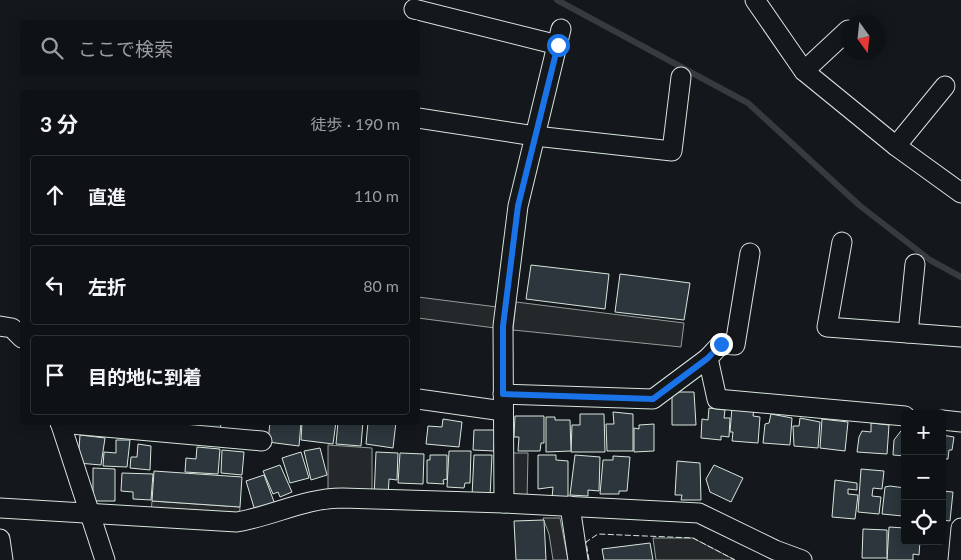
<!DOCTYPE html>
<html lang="ja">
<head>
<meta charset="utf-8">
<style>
	:root { --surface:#0f1215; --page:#1d2022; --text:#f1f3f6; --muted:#9b9ea0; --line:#2f3234 }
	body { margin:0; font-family:Lato,"Noto Sans JP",sans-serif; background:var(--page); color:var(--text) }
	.controls { position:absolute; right:15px; bottom:15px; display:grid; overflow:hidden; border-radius:5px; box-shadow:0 2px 12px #0003 }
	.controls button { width:45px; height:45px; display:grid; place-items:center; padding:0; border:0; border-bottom:1px solid var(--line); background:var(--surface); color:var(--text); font:25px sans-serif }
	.compass { position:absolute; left:841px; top:15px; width:45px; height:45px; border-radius:50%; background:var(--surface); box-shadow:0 2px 12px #0003; rotate:165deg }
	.stop { position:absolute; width:15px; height:15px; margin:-11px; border:4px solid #1a73e8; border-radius:50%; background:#fff }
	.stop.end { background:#1a73e8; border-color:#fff; box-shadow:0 1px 5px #0008 }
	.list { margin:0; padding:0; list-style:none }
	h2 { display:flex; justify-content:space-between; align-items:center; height:65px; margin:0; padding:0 20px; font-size:21px }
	h2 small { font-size:16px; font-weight:400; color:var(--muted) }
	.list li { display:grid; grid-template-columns:32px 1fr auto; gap:15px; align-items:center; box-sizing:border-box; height:80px; margin:0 10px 10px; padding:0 10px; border:1px solid var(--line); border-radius:5px }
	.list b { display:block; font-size:19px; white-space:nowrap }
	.list em { font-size:16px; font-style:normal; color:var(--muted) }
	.icon { flex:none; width:28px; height:28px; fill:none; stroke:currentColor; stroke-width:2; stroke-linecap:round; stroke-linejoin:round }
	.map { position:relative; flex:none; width:961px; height:560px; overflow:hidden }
	.search { position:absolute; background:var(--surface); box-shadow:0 2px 12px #0003; left:20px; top:20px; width:400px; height:55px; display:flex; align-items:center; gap:12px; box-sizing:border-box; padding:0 18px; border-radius:5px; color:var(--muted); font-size:19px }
	.panel { position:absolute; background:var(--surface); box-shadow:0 2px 12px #0003; left:20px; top:90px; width:400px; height:335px; border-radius:5px }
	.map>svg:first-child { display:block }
	.parking { fill:#24282b; stroke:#939e99 }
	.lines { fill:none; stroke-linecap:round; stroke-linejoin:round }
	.stream { stroke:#363b3e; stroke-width:6 }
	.building { fill:#2c363c; stroke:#d8e6dc }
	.minor-casing { stroke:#d8e6dc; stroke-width:21 }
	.minor { stroke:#14181c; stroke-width:19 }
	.fence { stroke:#d8e6dc; stroke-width:1; stroke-dasharray:6 2.5; stroke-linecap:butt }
	.route { stroke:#1a73e8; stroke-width:6 }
</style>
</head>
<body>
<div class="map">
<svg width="961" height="560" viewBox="0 0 961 560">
	<rect width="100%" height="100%" fill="#14181c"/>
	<g class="parking">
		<path d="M418,297L497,307L495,328L418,318Z"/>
		<path d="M516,302L684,323L681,347L513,330Z"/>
		<path d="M328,445L372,448V496H328Z"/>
		<path d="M512,453H528L527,501L510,498Z"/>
		<path d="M152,501L240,507L239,520L151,514Z"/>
		<path d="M543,518H560L568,560H553L549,534Z"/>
		<path d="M653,538H693L735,560H656Z"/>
	</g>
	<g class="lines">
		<path class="stream" d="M557,0L748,103L859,205L930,260L961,277"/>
	</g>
	<g class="building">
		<path d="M531,265L609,274L605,309L526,299Z"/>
		<path d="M620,274L690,283L684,320L615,312Z"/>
		<path d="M672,392H694L696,425H672Z"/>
		<path d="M732,407L754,409L753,416L760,417L758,443L732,441L733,432H730Z"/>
		<path d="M709,408L725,410L724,418H730L729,437L721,436V440L701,438L702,419L708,420Z"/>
		<path d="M613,412L633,414V451H607L606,424H614Z"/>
		<path d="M580,414H604L605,452H571L572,425H580Z"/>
		<path d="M771,414L792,418L790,445L763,443L765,424L769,423Z"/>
		<path d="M515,416H544V443H541L540,451H518L519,437H514Z"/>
		<path d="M546,417H555V420H570L571,451L546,452Z"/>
		<path d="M800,418L820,422L818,448L794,446L793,426H799Z"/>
		<path d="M443,419L462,422L459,447L426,444L428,426L442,427Z"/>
		<path d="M822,419L848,422L845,451L820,448Z"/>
		<path d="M180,422H221L220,433L179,431Z"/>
		<path d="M270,422H301L299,446L268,442Z"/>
		<path d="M302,422H336L333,444L301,440Z"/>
		<path d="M338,422H363L361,446L336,444Z"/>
		<path d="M368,422H396L393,448L366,444Z"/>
		<path d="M871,423L889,425L887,454L857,452L859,437L862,431L871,432Z"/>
		<path d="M654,424V451L634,452V428L639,429V425Z"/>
		<path d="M904,427L905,456L893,455L894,440Z"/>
		<path d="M474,430H495L494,451L473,450Z"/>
		<path d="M80,435L105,438L101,465L78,463Z"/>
		<path d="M942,435L954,437L952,450H949L948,459H942Z"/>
		<path d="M116,440H130L127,467L103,466L104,452L116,453Z"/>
		<path d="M138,444L151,446L150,470L130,468L131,457H137Z"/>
		<path d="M197,447L220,449L218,474L185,472L186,458L196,459Z"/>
		<path d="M320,448L327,475L311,480L304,451Z"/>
		<path d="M222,450L244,452L242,475L221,473Z"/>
		<path d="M449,451H471L470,483H465L464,488L447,487Z"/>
		<path d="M301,452L309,478L290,483L282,458Z"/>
		<path d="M376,452L398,453L397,480L389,479L388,498L374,497Z"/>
		<path d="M400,453L424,454L423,484L398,483Z"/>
		<path d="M430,455H447V479L443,480L444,484L427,483V460H430Z"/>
		<path d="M474,455H492L490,497L472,496Z"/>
		<path d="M538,455H556V460L568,461V499L552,498L553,487L538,489Z"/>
		<path d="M575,455L600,457L599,491L588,490V496L570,495Z"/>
		<path d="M613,456L630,457L627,491H619V494H600L603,460H613Z"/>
		<path d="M677,461L700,463L701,500H681L682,495H675Z"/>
		<path d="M280,465L292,492L280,497L278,492L273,494L263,471Z"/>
		<path d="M714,465L743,478L731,502L710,492L706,479Z"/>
		<path d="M93,468L115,469V501H93Z"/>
		<path d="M861,469L884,471L882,489L873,488L872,496L881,497L879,514L858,512Z"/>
		<path d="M154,471L242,477L240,507L152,501Z"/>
		<path d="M122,473L153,474L151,500L133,499V492L121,491Z"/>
		<path d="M264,475L276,507L256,514L246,481Z"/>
		<path d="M835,480L857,483V490L848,489V494L858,495L855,519L832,517Z"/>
		<path d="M890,486L905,488L903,516L882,514L885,487Z"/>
		<path d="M942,491L953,492L950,521L942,520Z"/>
		<path d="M544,520L546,560H516L514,521Z"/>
		<path d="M889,527L905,528V541H920L919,555L913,554V560H887Z"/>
		<path d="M863,529L887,530V558H862Z"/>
		<path d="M650,543L653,560H604L602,549Z"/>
	</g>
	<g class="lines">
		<defs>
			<g id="minor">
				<path d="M755,0L804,71L896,146L961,193"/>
				<path d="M414,9L558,45"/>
				<path d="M804,71L848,30"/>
				<path d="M418,118L535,136L672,151L681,77"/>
				<path d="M896,146L945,86"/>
				<path d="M842,242L827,327L961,337"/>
				<path d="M750,253L735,345L721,344L708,358L717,399L905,416"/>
				<path d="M0,326L12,328L22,338"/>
				<path d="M908,333L915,264"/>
				<path d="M503,394L653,399L708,358"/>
				<path d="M418,399L503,411"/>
				<path d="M942,420L961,422"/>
				<path d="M60,422L105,560"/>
				<path d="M60,423L262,441"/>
				<path d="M504,503L503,326L518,206L561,29"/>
				<path d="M570,506L578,560"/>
				<path d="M0,508L237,522C273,516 305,498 342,498L504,503L699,513L775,550L802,560"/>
				<path d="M0,539L3,560"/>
				<path d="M958,560L961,528"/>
			</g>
		</defs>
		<use href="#minor" class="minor-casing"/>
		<use href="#minor" class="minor"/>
		<path class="fence" d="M589,560L586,542L598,534L693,538L735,560"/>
	</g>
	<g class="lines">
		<path class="route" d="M558,45L518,206L503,326V394L653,399L708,358L721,344"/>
	</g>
</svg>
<div class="controls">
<button>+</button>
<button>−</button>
<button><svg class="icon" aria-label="locate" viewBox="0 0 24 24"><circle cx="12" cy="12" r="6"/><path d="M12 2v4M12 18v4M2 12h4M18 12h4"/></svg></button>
</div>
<svg class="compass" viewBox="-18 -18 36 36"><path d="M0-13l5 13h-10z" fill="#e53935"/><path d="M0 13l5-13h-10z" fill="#9b9ea0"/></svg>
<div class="stop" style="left:558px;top:45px"></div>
<div class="stop end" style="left:721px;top:344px"></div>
<div class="search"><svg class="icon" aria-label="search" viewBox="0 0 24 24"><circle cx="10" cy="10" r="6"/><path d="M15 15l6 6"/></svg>ここで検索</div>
<section class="panel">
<h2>3 分<small>徒歩 · 190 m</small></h2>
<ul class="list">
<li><svg class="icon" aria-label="ahead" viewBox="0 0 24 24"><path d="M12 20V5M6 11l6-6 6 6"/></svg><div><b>直進</b></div><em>110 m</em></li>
<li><svg class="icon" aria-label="left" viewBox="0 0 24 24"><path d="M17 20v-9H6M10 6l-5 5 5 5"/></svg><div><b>左折</b></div><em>80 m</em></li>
<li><svg class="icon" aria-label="arrive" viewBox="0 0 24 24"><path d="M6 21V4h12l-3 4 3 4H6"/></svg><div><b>目的地に到着</b></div></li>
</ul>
</section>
</div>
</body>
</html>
